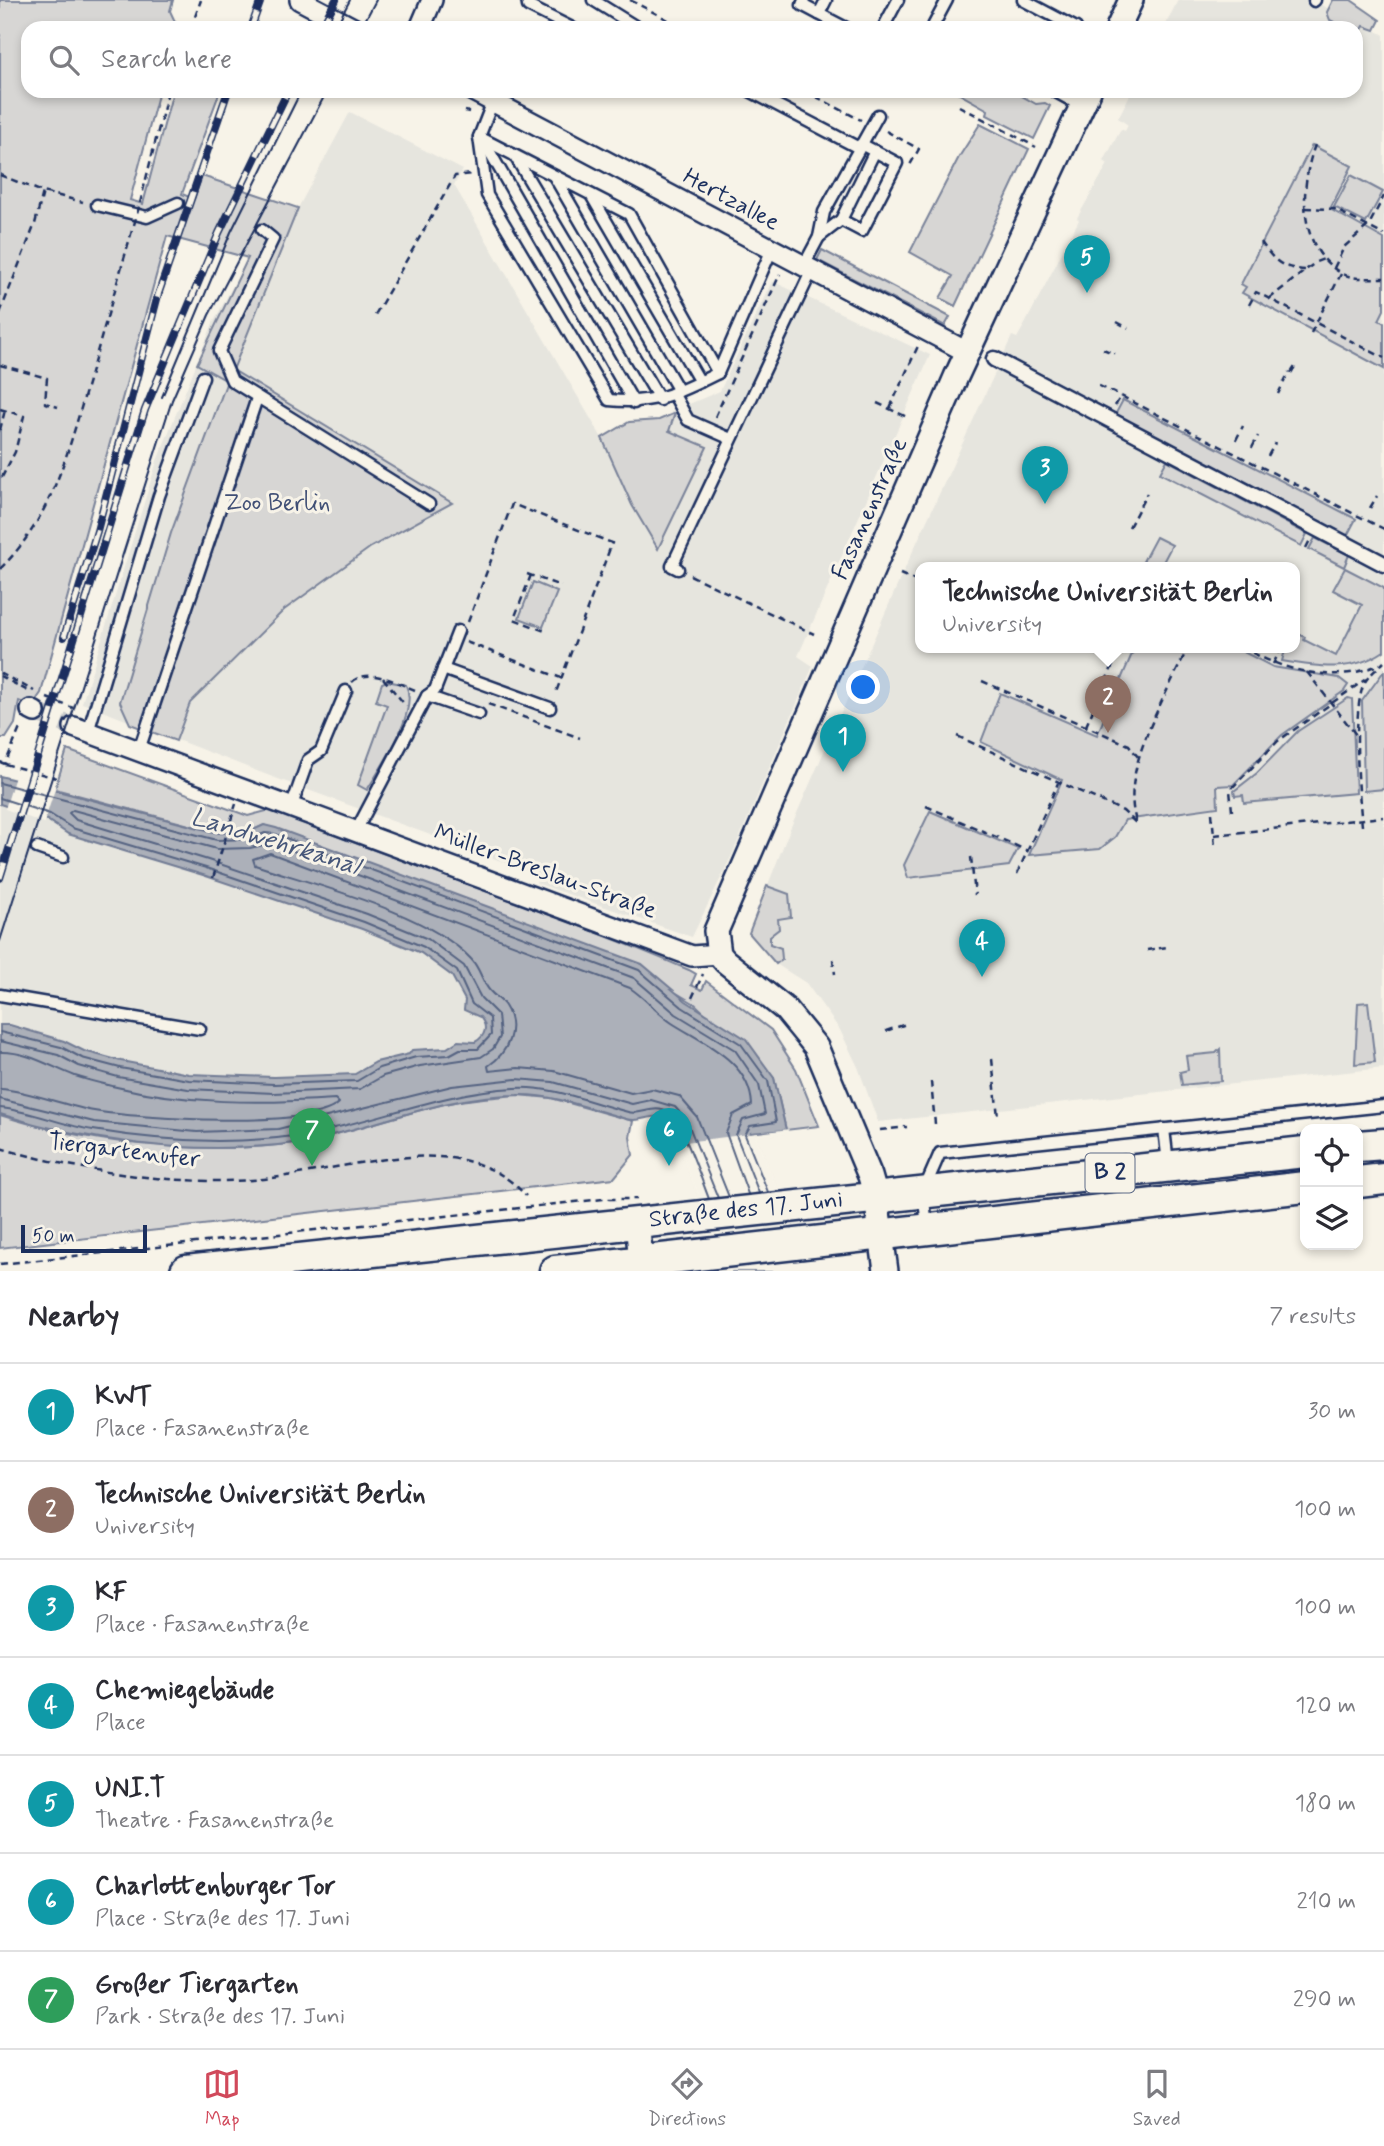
<!DOCTYPE html>
<html lang="en">
<head>
<meta charset="utf-8">
<style>
	:root { --surface:#fff; --page:#f7f7f7; --text:#2b2b33; --muted:#7c7c81; --line:#e1e1e2; --accent:#d1495b }
	body { margin:0; font-family:Mynerve,sans-serif; background:var(--page); color:var(--text) }
	.controls { position:absolute; right:21px; bottom:21px; display:grid; overflow:hidden; border-radius:14px; box-shadow:0 4px 10px #0003 }
	.controls button { width:63px; height:63px; display:grid; place-items:center; padding:0; border:0; border-bottom:2px solid var(--line); background:var(--surface); color:var(--text); font:35px sans-serif }
	.scale { position:absolute; left:21px; bottom:18px; width:126px; box-sizing:border-box; padding-left:7px; border:4px solid #1b2f5e; border-top:0; font-size:19px; line-height:24px; white-space:nowrap; color:#1b2f5e; -webkit-text-stroke:5px #f7f3e8; paint-order:stroke }
	.you { position:absolute; left:864px; top:688px; width:24px; height:24px; margin:-18px; border:5px solid #fff; border-radius:50%; background:#1a73e8; box-shadow:0 0 0 10px #1a73e833 }
	.badge { display:grid; place-items:center; width:46px; height:46px; border-radius:50%; background:var(--accent); color:#fff; font-size:23px; font-weight:700 }
	.pin { position:absolute; translate:-50% -58px; filter:drop-shadow(0 2px 4px #0008) }
	.pin::after { content:''; position:absolute; top:37px; width:24px; height:21px; background:inherit; clip-path:polygon(0 0,100% 0,50% 100%) }
	.popup { position:absolute; left:915px; top:562px; width:385px; height:91px; box-sizing:border-box; display:grid; place-content:center; border-radius:14px; background:var(--surface); filter:drop-shadow(0 2px 5px #0005); font-size:23px; white-space:nowrap; color:var(--muted) }
	.popup b { font-size:26px; color:var(--text) }
	.popup::after { content:''; position:absolute; left:50%; top:100%; margin-left:-14px; border:14px solid transparent; border-top-color:var(--surface) }
	.list { margin:0; padding:0; list-style:none }
	h2 { display:flex; justify-content:space-between; align-items:center; height:91px; margin:0; padding:0 28px; font-size:30px }
	h2 small { font-size:23px; font-weight:400; color:var(--muted) }
	.list li { display:grid; grid-template-columns:46px 1fr auto; gap:21px; align-items:center; box-sizing:border-box; height:98px; padding:0 28px; border-top:2px solid var(--line) }
	.list b { display:block; font-size:26px; white-space:nowrap }
	.list p { margin:0; font-size:23px; white-space:nowrap; color:var(--muted) }
	.list em { font-size:23px; font-style:normal; color:var(--muted) }
	.icon { flex:none; width:38px; height:38px; fill:none; stroke:currentColor; stroke-width:2; stroke-linecap:round; stroke-linejoin:round }
	.map { position:relative; flex:none; width:1384px; height:1271px; overflow:hidden }
	.search { position:absolute; background:var(--surface); box-shadow:0 4px 10px #0003; left:21px; right:21px; top:21px; height:77px; display:flex; align-items:center; gap:18px; box-sizing:border-box; padding:0 24px; border-radius:21px; color:var(--muted); font-size:26px }
	.sheet { height:777px; background:var(--surface) }
	nav { display:flex; justify-content:space-around; align-items:center; box-sizing:border-box; height:98px; border-top:2px solid var(--line); background:var(--surface); font-size:19px; color:var(--muted) }
	nav a { display:grid; justify-items:center; gap:4px }
	nav .on { color:var(--accent) }
	.map>svg:first-child { display:block }
	.built { fill:#e6e5de; fill-rule:evenodd }
	.green { fill:#d7d6d4; stroke:#798299; stroke-width:2 }
	.water { fill:#acb0b9; stroke:#727c95; stroke-width:2 }
	.pier { fill:#f7f3e8 }
	.lines { fill:none; stroke-linecap:round; stroke-linejoin:round }
	.shore { stroke:#556382; stroke-width:2 }
	.minor-tunnel { stroke:#cbcccc; stroke-width:19; stroke-dasharray:19 10; stroke-linecap:butt }
	.service-casing { stroke:#1b2f5e; stroke-width:15 }
	.pedestrian-casing { stroke:#1b2f5e; stroke-width:19 }
	.minor-casing { stroke:#1b2f5e; stroke-width:24 }
	.tertiary-casing { stroke:#1b2f5e; stroke-width:28 }
	.primary-casing { stroke:#1b2f5e; stroke-width:35 }
	.path { stroke:#1b2f5e; stroke-width:2.5; stroke-dasharray:7 5; stroke-linecap:butt }
	.service { stroke:#f7f3e8; stroke-width:10 }
	.pedestrian { stroke:#f7f3e8; stroke-width:14 }
	.minor { stroke:#f7f3e8; stroke-width:19 }
	.tertiary { stroke:#f7f3e8; stroke-width:23 }
	.primary { stroke:#f7f3e8; stroke-width:30 }
	.tram { stroke:#1b2f5e; stroke-width:2 }
	.rail-casing { stroke:#1b2f5e; stroke-width:8 }
	.rail { stroke:#f7f3e8; stroke-width:5; stroke-dasharray:16; stroke-linecap:butt }
	.path-bridge { stroke:#1b2f5e; stroke-width:2.5; stroke-dasharray:7 5; stroke-linecap:butt }
	.labels { text-anchor:middle; dominant-baseline:central; stroke-width:6; stroke-linejoin:round; paint-order:stroke }
	.shield { fill:#f7f3e8; stroke:#5d6a87; stroke-width:2 }
	.shield-label { font-size:23px; font-weight:bold; fill:#1b2f5e }
	.street-label { font-size:24px; fill:#1b2f5e; stroke:#f7f3e8 }
	.park-label { font-size:24px; fill:#415076; stroke:#f7f3e8 }
	.water-label { font-size:26px; font-style:italic; fill:#465679; stroke:#f7f3e8 }
</style>
</head>
<body>
<div class="map">
<svg width="1384" height="1271" viewBox="0 0 1384 1271">
	<rect width="100%" height="100%" fill="#f7f3e8"/>
	<filter id="ink" filterUnits="userSpaceOnUse"><feTurbulence type="fractalNoise" baseFrequency=".0143" numOctaves="2"/><feDisplacementMap in="SourceGraphic" scale="14" xChannelSelector="R" yChannelSelector="G"/><feConvolveMatrix kernelMatrix="1 2 1 2 8 2 1 2 1" color-interpolation-filters="sRGB"/></filter>
	<g filter="url(#ink)">
		<g class="built">
			<path d="M1178,0H1312L1329,9L1333,0H1351L1380,20L1375,30L1384,35V1068L878,1122L858,1067L840,1030L806,983L776,964L749,933L790,829L901,577L1012,336L1017,338L1025,324L1079,220L1077,218L1108,164L1104,161L1121,129L1125,131L1128,125L1118,118L1132,91H1356V28H1164ZM921,567H1295V647H921Z"/>
			<path d="M350,112L463,170L454,185L602,438L629,422L660,420L674,414L670,412L720,391L772,281L930,355L798,656L813,666L732,855L692,937L536,883L539,875L270,776L82,703L157,461L213,323L277,203L298,208Z"/>
			<path d="M0,804L47,820L69,834L203,875L362,929L421,953L452,976L459,991L484,1022L483,1035L472,1043L458,1041L447,1048L412,1050L409,1054L376,1062L355,1074L274,1077L189,1074L121,1061L84,1051L64,1041L10,1025H0Z"/>
		</g>
		<g class="green">
			<path d="M0,0H173L170,11L178,28H28V91H159L130,200L143,204L173,91H220L182,194L194,199L202,176L298,208L233,370L452,503L371,547L284,610L190,703L176,741L130,724L120,702L171,533L227,381L197,364L248,258L167,236L41,693L32,706L19,701L15,724L6,738H0Z"/>
			<path d="M1333,0H1351L1380,20L1375,30L1364,26L1360,33L1356,28H1346L1330,20L1327,12Z"/>
			<path d="M959,91H1013L1036,104L1045,103L1050,106L1034,139L987,115L988,110L958,93Z"/>
			<path d="M980,124L1029,149L955,306L940,298L953,276L910,252L959,157Z"/>
			<path d="M1312,145L1352,166L1330,209L1384,239V310L1379,320L1384,323V369L1242,293L1246,287L1241,284Z"/>
			<path d="M1351,175L1383,192L1366,223L1334,207Z"/>
			<path d="M822,250L950,317L945,326L817,260Z"/>
			<path d="M1123,400L1356,519L1347,536L1115,415Z"/>
			<path d="M675,413L669,431L707,447L658,549L632,505L602,438L629,422L659,420Z"/>
			<path d="M1167,460L1307,534L1301,546L1160,473Z"/>
			<path d="M1156,537L1172,545L1162,564L1168,567H1140Z"/>
			<path d="M1315,538L1349,555L1344,567L1309,549Z"/>
			<path d="M1345,568L1384,588V651C1352,673 1318,667 1282,661L1286,647H1295V632L1305,637L1304,640L1336,656L1362,605L1333,590Z"/>
			<path d="M533,582L557,592L543,627L519,618Z"/>
			<path d="M1135,647H1234L1273,667L1339,678L1348,685L1344,691L1282,735L1233,785L1217,786L1218,807L1125,820L1115,837L1100,849L1029,855L1062,780L981,742L1000,693L1097,735Z"/>
			<path d="M1384,671V789L1364,791L1362,701Z"/>
			<path d="M387,681L406,685C419,712 382,766 367,790L358,785L387,705L376,701L382,683Z"/>
			<path d="M1348,698L1352,699L1356,793L1244,803L1243,795L1235,796L1234,791L1257,773L1298,731Z"/>
			<path d="M67,750L248,816L270,810C409,866 551,911 689,970L696,974L691,985L702,990L706,981L771,1030L796,1069L819,1126L786,1130L774,1078L695,1004L678,994L264,825L249,832L219,833L55,789Z"/>
			<path d="M930,811L1018,849L1009,866L908,878L904,865Z"/>
			<path d="M767,886L789,894L791,917L778,919L779,929L770,936V944L781,948L782,959L776,964L749,933Z"/>
			<path d="M1368,1002L1375,1062L1355,1064L1358,1003Z"/>
			<path d="M1220,1049L1221,1081L1182,1085L1180,1072L1188,1070L1186,1056L1216,1053Z"/>
			<path d="M517,1095L551,1098L633,1121L630,1137L633,1155L614,1178L0,1248V1115C87,1143 187,1154 278,1145C338,1139 395,1114 454,1102C474,1098 496,1097 517,1095Z"/>
		</g>
		<path class="water" d="M0,776L218,833L249,832L264,825L276,828L642,964L686,1001L746,1039L774,1078L786,1130L751,1133L808,1271H732L673,1128C654,1105 646,1125 626,1119C591,1109 554,1094 517,1095C435,1095 359,1136 278,1145C186,1154 88,1142 0,1114V1025H10L64,1041L84,1051L121,1061L189,1074L274,1077L355,1074L376,1062L409,1054L412,1050L447,1048L458,1041L475,1042C486,1036 488,1026 480,1017L464,1010L465,1000L452,976L421,953L362,929L203,875L68,834L47,820L0,804Z"/>
		<g class="pier">
			<path d="M15,776L56,786L44,823L5,809Z"/>
			<path d="M789,1129L786,1133L756,1136L811,1271H728L677,1143Z"/>
		</g>
		<g class="lines">
			<g class="shore">
				<path d="M0,783L217,840L250,839L265,833L275,834L639,970L682,1007L741,1044L768,1081L776,1122L750,1126L745,1135L768,1192"/>
				<path d="M0,798L50,814L72,828L206,868L364,922L424,947L457,971L472,1004L490,1018L491,1035L478,1049H460L449,1055L416,1057L379,1068L357,1081L274,1084L189,1080L120,1068L82,1058L61,1047L0,1032"/>
				<path d="M0,1041L58,1055L79,1066L118,1077L188,1089L274,1093L360,1089L383,1076L420,1066L481,1057L493,1049L500,1037L498,1015L481,998L464,966L428,939L367,914L208,860L76,820L69,813L73,810L217,849L250,848L272,843L634,978L676,1014L735,1050L759,1085L765,1114L743,1120L736,1135L759,1193"/>
				<path d="M0,1052C27,1051 51,1067 75,1076C87,1080 100,1083 112,1086C185,1104 260,1104 335,1099L339,1103C311,1130 136,1118 94,1111C66,1106 26,1090 0,1089"/>
				<path d="M0,1099L94,1122L197,1132L278,1129L452,1086L516,1079L553,1082L632,1104L651,1100L675,1107L687,1121L718,1198"/>
				<path d="M0,1108C31,1111 62,1125 93,1130C153,1140 217,1144 277,1138C358,1130 433,1092 515,1088C554,1086 591,1103 628,1112C642,1116 654,1103 669,1113C682,1122 702,1181 709,1199"/>
				<path d="M729,1197L697,1117L679,1096L652,1089L631,1093L554,1071L518,1068L489,1071L488,1066C508,1053 519,1028 505,1006C501,999 495,997 490,991C482,982 480,968 471,959C429,913 315,885 255,865L253,859L270,853L630,988C645,998 657,1013 672,1023C703,1043 750,1061 752,1105L733,1115L726,1133L748,1194"/>
			</g>
			<path class="minor-tunnel" d="M35,712L74,727"/>
			<defs>
				<g id="service">
					<path d="M527,0L528,6L572,28"/>
					<path d="M593,0L638,28"/>
					<path d="M804,0L802,5L819,14"/>
					<path d="M826,0L819,14L846,28"/>
					<path d="M1023,0L1076,28"/>
					<path d="M1314,1L1315,0"/>
					<path d="M883,28L898,0"/>
					<path d="M932,28L947,0"/>
					<path d="M750,91L859,148"/>
					<path d="M1054,91L1081,106"/>
					<path d="M493,101L479,137L487,195L609,400C655,405 678,393 718,373L772,249"/>
					<path d="M479,137L629,214L718,373"/>
					<path d="M483,140L634,403"/>
					<path d="M516,158L660,400"/>
					<path d="M554,176L679,391"/>
					<path d="M591,195L700,382"/>
					<path d="M97,205L147,217L178,203"/>
					<path d="M841,220L875,151"/>
					<path d="M262,230L273,239L219,351L232,381L429,504"/>
					<path d="M819,237L841,220L862,231L897,163L861,144"/>
					<path d="M804,265L819,237L824,212L878,115"/>
					<path d="M673,393L688,420L731,439"/>
					<path d="M678,569L672,566L812,270"/>
					<path d="M443,669L550,708"/>
					<path d="M427,696L479,714"/>
					<path d="M88,732L159,496L203,377"/>
					<path d="M139,750L257,398"/>
					<path d="M291,808L308,760L321,751L346,691"/>
					<path d="M356,831L427,696L435,690L458,631"/>
					<path d="M37,848L63,857"/>
					<path d="M0,995L200,1029"/>
					<path d="M1164,1129L1168,1163"/>
					<path d="M927,1226L923,1192L940,1153L1384,1106"/>
				</g>
				<path id="pedestrian" d="M994,359L1384,564"/>
				<g id="minor">
					<path d="M300,0L353,28"/>
					<path d="M420,28L432,0"/>
					<path d="M473,91L967,352"/>
					<path d="M31,710L35,712"/>
					<path d="M74,727L692,956L719,954"/>
				</g>
				<g id="tertiary">
					<path d="M1118,28L1131,0"/>
					<path d="M637,1222L642,1271"/>
					<path d="M886,1271L876,1197L870,1176L816,1047L785,1009L725,961L719,954L716,931L956,377L1089,91"/>
				</g>
				<g id="primary">
					<path d="M1358,1146L1384,1144"/>
					<path d="M1358,1182L1384,1179"/>
					<path d="M186,1271L1305,1152"/>
					<path d="M555,1271L1305,1187"/>
				</g>
			</defs>
			<use href="#service" class="service-casing"/>
			<use href="#pedestrian" class="pedestrian-casing"/>
			<use href="#minor" class="minor-casing"/>
			<use href="#tertiary" class="tertiary-casing"/>
			<use href="#primary" class="primary-casing"/>
			<g class="path">
				<path d="M630,0L684,28"/>
				<path d="M191,28L201,0"/>
				<path d="M1008,28L1009,26L1014,28"/>
				<path d="M805,91L861,120"/>
				<path d="M959,106L1036,147"/>
				<path d="M465,111L469,112"/>
				<path d="M886,131L919,149L910,165"/>
				<path d="M1315,145C1300,185 1297,248 1341,273C1353,280 1370,278 1384,278"/>
				<path d="M0,175L43,192L83,202"/>
				<path d="M140,203L168,91"/>
				<path d="M1305,208L1334,209L1384,235"/>
				<path d="M1261,242C1274,261 1281,268 1305,270"/>
				<path d="M1334,268L1344,247L1369,225L1384,196"/>
				<path d="M1269,299L1316,262L1326,258"/>
				<path d="M1249,305L1256,292L1384,358"/>
				<path d="M0,313L35,224L43,192"/>
				<path d="M375,315L455,176L472,174"/>
				<path d="M1117,322L1128,328"/>
				<path d="M1311,333L1341,274"/>
				<path d="M1103,349L1115,354"/>
				<path d="M0,365L47,378L45,403L58,407"/>
				<path d="M1291,373L1296,365"/>
				<path d="M1099,386L1121,396"/>
				<path d="M1278,394L1289,372"/>
				<path d="M877,403L909,418"/>
				<path d="M1115,406L1121,396L1384,529"/>
				<path d="M890,408L918,346"/>
				<path d="M0,409L24,416L15,452L0,481"/>
				<path d="M715,417L780,274"/>
				<path d="M0,430L5,410"/>
				<path d="M1236,440L1243,426"/>
				<path d="M1252,448L1258,436"/>
				<path d="M1268,456L1275,443"/>
				<path d="M1370,508L1377,496"/>
				<path d="M1129,527L1147,493"/>
				<path d="M1306,548L1310,540"/>
				<path d="M0,569C54,516 69,448 90,377C104,327 119,277 133,227"/>
				<path d="M527,574L561,586"/>
				<path d="M900,574L921,583"/>
				<path d="M531,575L514,619L545,631"/>
				<path d="M690,575L814,634"/>
				<path d="M468,622L512,504L612,543L555,695"/>
				<path d="M466,642L561,678"/>
				<path d="M1242,647C1283,671 1335,685 1380,664"/>
				<path d="M1273,664L1282,647"/>
				<path d="M1307,672L1357,736"/>
				<path d="M0,673L34,691"/>
				<path d="M0,676L28,691"/>
				<path d="M383,678L406,706"/>
				<path d="M982,681L1129,745L1138,757"/>
				<path d="M352,682C369,667 398,683 415,690"/>
				<path d="M47,698L73,708"/>
				<path d="M488,704L580,738"/>
				<path d="M1086,726L1121,647"/>
				<path d="M957,736L1123,811L1137,824"/>
				<path d="M0,762L5,764L21,726"/>
				<path d="M5,764L56,778"/>
				<path d="M926,806L1028,851"/>
				<path d="M1232,811L1230,790L1278,741L1366,679"/>
				<path d="M1212,813L1215,847"/>
				<path d="M1136,821C1119,769 1167,695 1188,647"/>
				<path d="M1362,826C1359,795 1351,707 1365,682C1369,675 1378,668 1384,662"/>
				<path d="M1214,835L1384,817"/>
				<path d="M971,857L975,895"/>
				<path d="M1017,874L1058,783"/>
				<path d="M213,878L236,804"/>
				<path d="M1147,950L1168,947"/>
				<path d="M833,959L835,974"/>
				<path d="M692,998L703,974"/>
				<path d="M886,1031L906,1024"/>
				<path d="M992,1059L998,1117"/>
				<path d="M931,1082L935,1124"/>
				<path d="M880,1130L907,1127"/>
				<path d="M0,1148C80,1171 169,1185 252,1180C336,1175 461,1121 526,1196"/>
				<path d="M0,1264L603,1199H637"/>
			</g>
			<use href="#service" class="service"/>
			<use href="#pedestrian" class="pedestrian"/>
			<use href="#minor" class="minor"/>
			<use href="#tertiary" class="tertiary"/>
			<use href="#primary" class="primary"/>
			<g class="tram">
				<path d="M335,28L350,0"/>
				<path d="M361,28L376,0"/>
				<path d="M162,397L231,232L301,91"/>
				<path d="M0,941L172,400L209,315L327,91"/>
			</g>
			<defs>
				<g id="rail">
					<path d="M251,28L261,0"/>
					<path d="M321,28L336,0"/>
					<path d="M64,637L97,531L158,295L228,91"/>
					<path d="M0,878L145,410L219,233L288,91"/>
				</g>
			</defs>
			<use href="#rail" class="rail-casing"/>
			<use href="#rail" class="rail"/>
			<path class="path-bridge" d="M134,225L140,203"/>
		</g>
	</g>
	<g class="labels">
		<rect class="shield" x="1085.5" y="1153.5" width="49" height="39" rx="5"/>
		<g class="shield-label">
			<text x="1110" y="1173">B 2</text>
		</g>
		<g class="street-label">
			<text transform="translate(731 200) rotate(28)">Hertzallee</text>
			<text transform="translate(870 509) rotate(-66)">Fasanenstraße</text>
			<text transform="translate(545 872) rotate(20)">Müller-Breslau-Straße</text>
			<text transform="translate(124 1151) rotate(7)">Tiergartenufer</text>
			<text transform="translate(746 1210) rotate(-6)">Straße des 17. Juni</text>
		</g>
		<g class="park-label">
			<text x="277" y="503">Zoo Berlin</text>
		</g>
		<g class="water-label">
			<text transform="translate(275 842) rotate(17)">Landwehrkanal</text>
		</g>
	</g>
</svg>
<div class="controls">
<button><svg class="icon" aria-label="locate" viewBox="0 0 24 24"><circle cx="12" cy="12" r="6"/><path d="M12 2v4M12 18v4M2 12h4M18 12h4"/></svg></button>
<button><svg class="icon" aria-label="layers" viewBox="0 0 24 24"><path d="M12 4l9 5-9 5-9-5zM3 14l9 5 9-5"/></svg></button>
</div>
<div class="scale">50 m</div>
<div class="you"></div>
<div class="pin badge" style="left:843px;top:772px;background:#0f9aa8">1</div>
<div class="pin badge" style="left:1108px;top:733px;background:#8d6e63">2</div>
<div class="popup"><b>Technische Universität Berlin</b>University</div>
<div class="pin badge" style="left:1045px;top:504px;background:#0f9aa8">3</div>
<div class="pin badge" style="left:982px;top:977px;background:#0f9aa8">4</div>
<div class="pin badge" style="left:1087px;top:293px;background:#0f9aa8">5</div>
<div class="pin badge" style="left:669px;top:1166px;background:#0f9aa8">6</div>
<div class="pin badge" style="left:312px;top:1166px;background:#2e9e5b">7</div>
<div class="search"><svg class="icon" aria-label="search" viewBox="0 0 24 24"><circle cx="10" cy="10" r="6"/><path d="M15 15l6 6"/></svg>Search here</div>
</div>
<section class="sheet">
<h2>Nearby<small>7 results</small></h2>
<ul class="list">
<li><span class="badge" style="background:#0f9aa8">1</span><div><b>KWT</b><p>Place · Fasanenstraße</p></div><em>30 m</em></li>
<li><span class="badge" style="background:#8d6e63">2</span><div><b>Technische Universität Berlin</b><p>University</p></div><em>100 m</em></li>
<li><span class="badge" style="background:#0f9aa8">3</span><div><b>KF</b><p>Place · Fasanenstraße</p></div><em>100 m</em></li>
<li><span class="badge" style="background:#0f9aa8">4</span><div><b>Chemiegebäude</b><p>Place</p></div><em>120 m</em></li>
<li><span class="badge" style="background:#0f9aa8">5</span><div><b>UNI.T</b><p>Theatre · Fasanenstraße</p></div><em>180 m</em></li>
<li><span class="badge" style="background:#0f9aa8">6</span><div><b>Charlottenburger Tor</b><p>Place · Straße des 17. Juni</p></div><em>210 m</em></li>
<li><span class="badge" style="background:#2e9e5b">7</span><div><b>Großer Tiergarten</b><p>Park · Straße des 17. Juni</p></div><em>290 m</em></li>
</ul>
</section>
<nav>
<a class="on"><svg class="icon" aria-label="map" viewBox="0 0 24 24"><path d="M3 6l6-2 6 2 6-2v14l-6 2-6-2-6 2zM9 4v14M15 6v14"/></svg>Map</a>
<a><svg class="icon" aria-label="directions" viewBox="0 0 24 24"><path d="M12 3l9 9-9 9-9-9zM9 14v-3h6M13 9l2 2-2 2"/></svg>Directions</a>
<a><svg class="icon" aria-label="saved" viewBox="0 0 24 24"><path d="M7 4h10v16l-5-4-5 4z"/></svg>Saved</a>
</nav>
</body>
</html>
